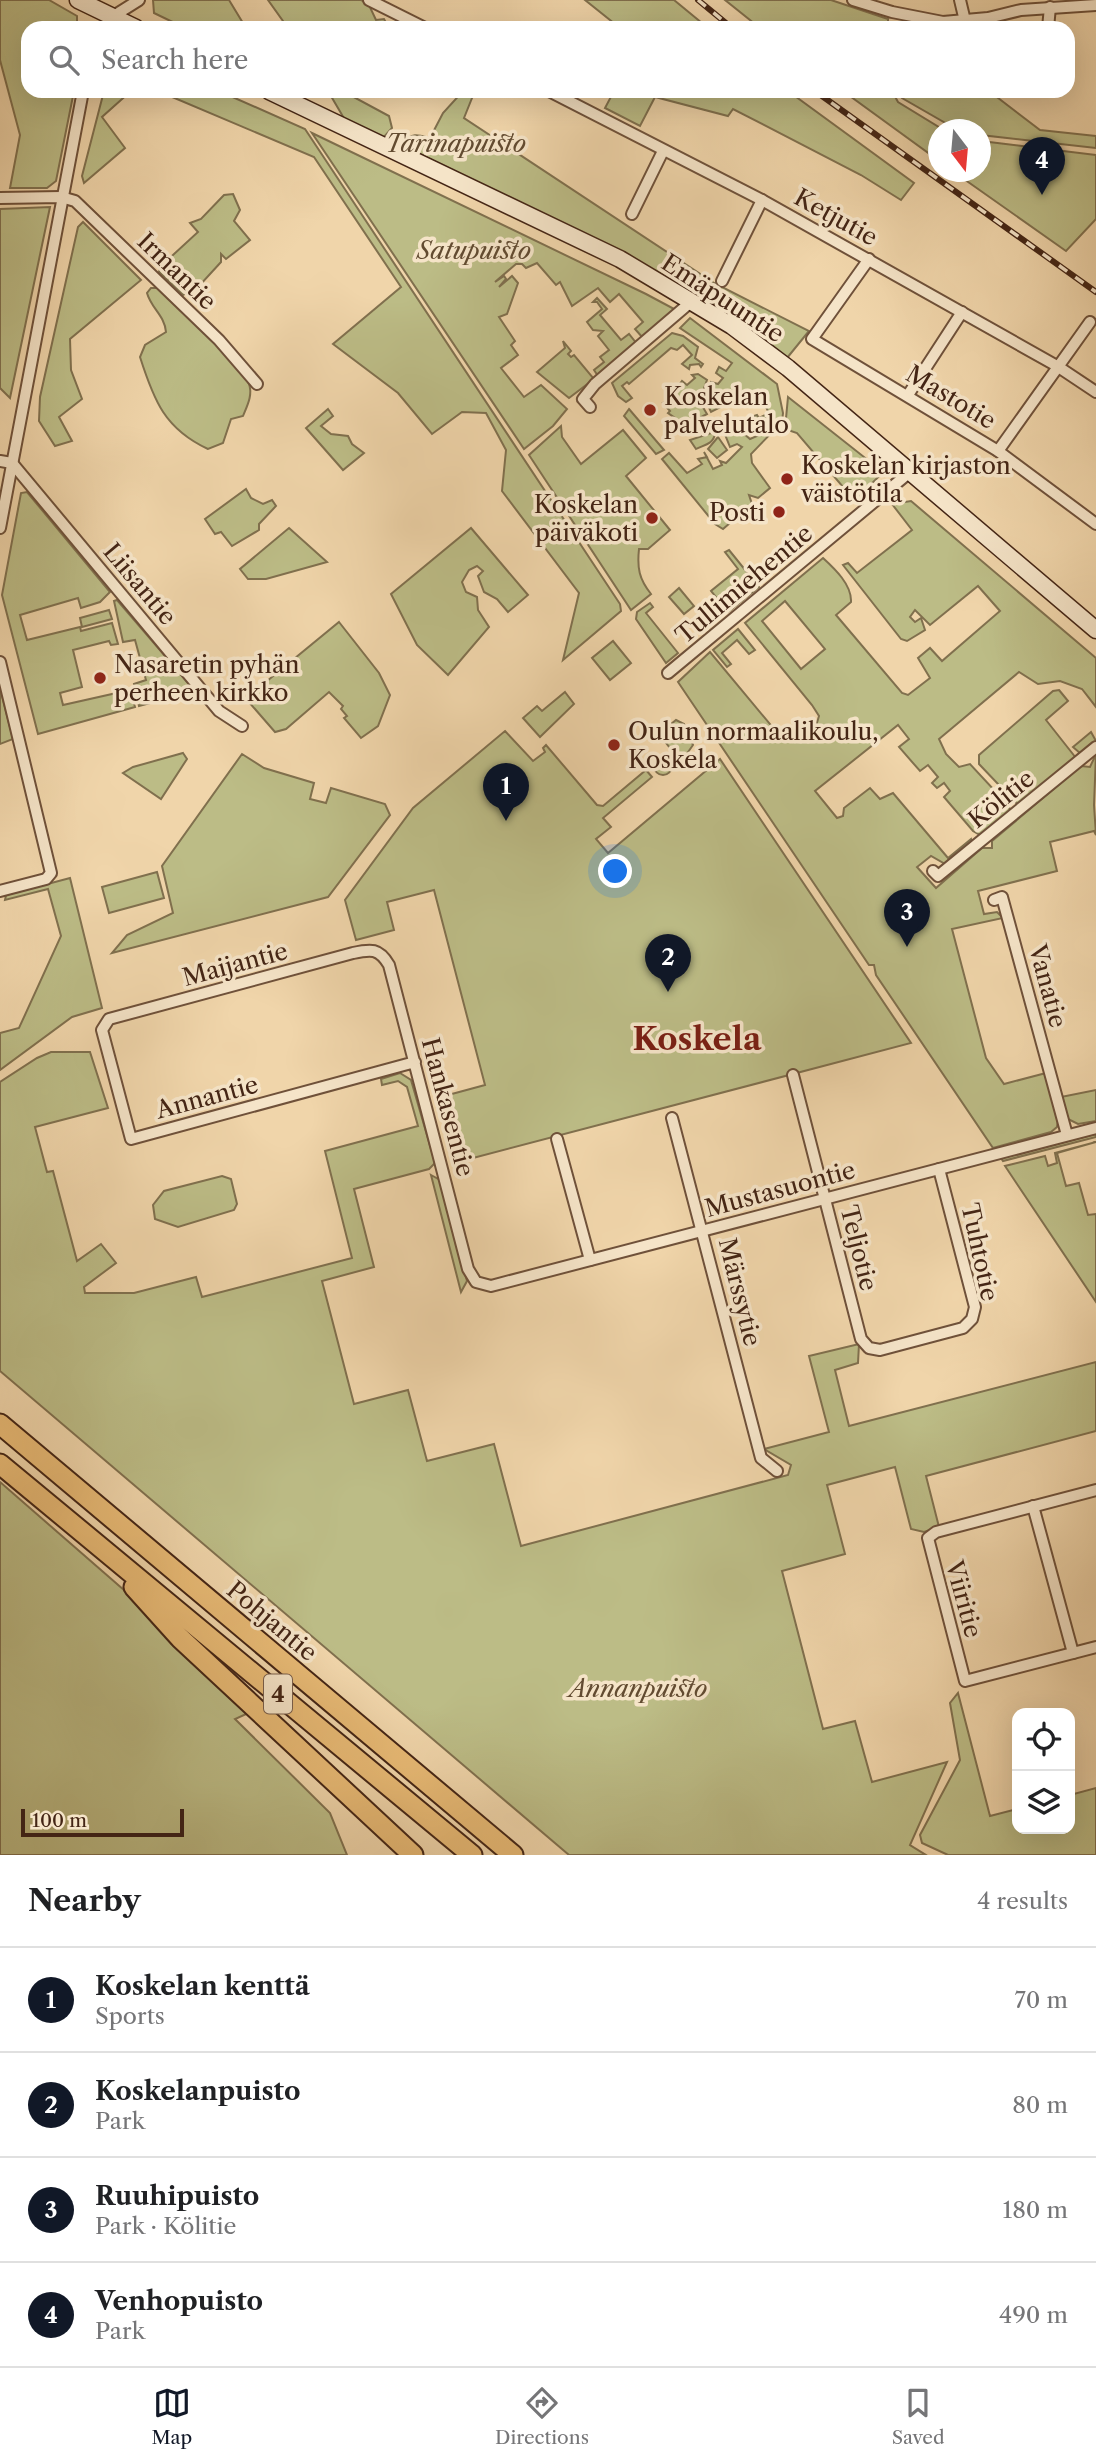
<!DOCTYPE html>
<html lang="en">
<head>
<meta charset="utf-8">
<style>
	:root { --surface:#fff; --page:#f6f6f6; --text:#202124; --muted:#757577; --line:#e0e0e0; --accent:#111827 }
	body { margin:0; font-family:"Libre Caslon Text",serif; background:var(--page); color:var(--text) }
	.controls { position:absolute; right:21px; bottom:21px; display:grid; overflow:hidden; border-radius:14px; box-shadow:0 7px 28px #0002 }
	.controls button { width:63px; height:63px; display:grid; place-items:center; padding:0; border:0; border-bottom:2px solid var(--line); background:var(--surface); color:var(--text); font:35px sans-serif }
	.compass { position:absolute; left:928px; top:119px; width:63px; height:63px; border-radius:50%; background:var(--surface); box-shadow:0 7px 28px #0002; rotate:164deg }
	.scale { position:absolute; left:21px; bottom:18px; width:163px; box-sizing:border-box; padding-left:7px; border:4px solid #442515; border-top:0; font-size:19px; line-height:24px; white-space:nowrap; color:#442515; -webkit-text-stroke:5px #f5e4c8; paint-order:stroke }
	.you { position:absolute; left:616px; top:872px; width:24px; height:24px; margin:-18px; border:5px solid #fff; border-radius:50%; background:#1a73e8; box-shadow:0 0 0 10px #1a73e833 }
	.badge { display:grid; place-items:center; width:46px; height:46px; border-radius:50%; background:var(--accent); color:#fff; font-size:23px; font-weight:700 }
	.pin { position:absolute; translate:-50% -58px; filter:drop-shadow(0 2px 4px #0008) }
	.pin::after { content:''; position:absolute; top:37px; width:24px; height:21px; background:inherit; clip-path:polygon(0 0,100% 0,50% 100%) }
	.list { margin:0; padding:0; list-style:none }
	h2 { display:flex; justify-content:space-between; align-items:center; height:91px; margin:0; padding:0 28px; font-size:30px }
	h2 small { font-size:23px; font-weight:400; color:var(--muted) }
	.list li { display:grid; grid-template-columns:46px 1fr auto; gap:21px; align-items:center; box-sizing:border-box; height:105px; padding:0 28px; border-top:2px solid var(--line) }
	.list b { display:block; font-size:26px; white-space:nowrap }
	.list p { margin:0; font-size:23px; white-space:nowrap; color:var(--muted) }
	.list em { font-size:23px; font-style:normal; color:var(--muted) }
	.icon { flex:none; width:38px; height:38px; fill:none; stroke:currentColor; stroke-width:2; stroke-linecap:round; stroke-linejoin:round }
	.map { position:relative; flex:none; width:1096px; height:1855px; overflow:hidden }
	.search { position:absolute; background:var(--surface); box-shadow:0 7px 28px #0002; left:21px; right:21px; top:21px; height:77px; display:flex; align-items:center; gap:18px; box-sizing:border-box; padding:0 24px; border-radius:21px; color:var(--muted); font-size:26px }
	.sheet { height:511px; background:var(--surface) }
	nav { display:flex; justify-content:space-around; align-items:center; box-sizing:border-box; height:98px; border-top:2px solid var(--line); background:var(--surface); font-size:19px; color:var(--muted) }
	nav a { display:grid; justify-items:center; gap:4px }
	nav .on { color:var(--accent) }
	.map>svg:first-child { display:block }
	.green { fill:#bcbc86; stroke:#80704e; stroke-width:2; fill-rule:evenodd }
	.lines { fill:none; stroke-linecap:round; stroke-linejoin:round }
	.street-casing { stroke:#6f513a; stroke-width:14 }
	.secondary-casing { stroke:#442515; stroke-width:19 }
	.highway-casing { stroke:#442515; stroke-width:23 }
	.street { stroke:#f5e4c8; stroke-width:10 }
	.secondary { stroke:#f5e4c8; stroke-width:16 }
	.highway { stroke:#e8ba75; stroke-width:19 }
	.rail-casing { stroke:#442515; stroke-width:6 }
	.rail { stroke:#f5e4c8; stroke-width:3.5; stroke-dasharray:10; stroke-linecap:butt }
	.poi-dot { fill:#8f2418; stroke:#f5e4c8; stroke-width:2.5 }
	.labels { text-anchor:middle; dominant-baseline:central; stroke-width:7; stroke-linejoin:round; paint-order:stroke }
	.shield { fill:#f5e4c8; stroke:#795e4b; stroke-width:2 }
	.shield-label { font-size:23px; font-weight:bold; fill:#442515 }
	.park-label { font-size:24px; font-style:italic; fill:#624b31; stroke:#f5e4c8 }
	.street-label { font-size:24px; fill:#442515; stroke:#f5e4c8 }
	.poi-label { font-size:24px; fill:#442515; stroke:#f5e4c8; text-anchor:start }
	.district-label { font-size:32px; font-weight:bold; fill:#7a1f14; stroke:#f5e4c8 }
</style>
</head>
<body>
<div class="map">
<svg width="1096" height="1855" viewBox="0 0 1096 1855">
	<rect width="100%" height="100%" fill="#f0d5aa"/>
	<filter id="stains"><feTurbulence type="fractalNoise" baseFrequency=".00286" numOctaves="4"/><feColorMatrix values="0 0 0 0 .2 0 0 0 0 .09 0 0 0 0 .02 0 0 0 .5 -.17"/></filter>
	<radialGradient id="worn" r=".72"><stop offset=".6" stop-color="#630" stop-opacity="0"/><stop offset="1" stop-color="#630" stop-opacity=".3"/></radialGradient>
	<g class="green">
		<path d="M0,0H49L77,16V28H28V91H74L56,181L47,188H10L20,135L0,60Z"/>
		<path d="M153,0H229L246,28H185L154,13Z"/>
		<path d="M268,0H361L368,3L376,20L384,19L389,28H288Z"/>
		<path d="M585,0H674L708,28H620Z"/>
		<path d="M725,0H831L888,19V28H760Z"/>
		<path d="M104,91H131L102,117L125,148L84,183L82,176Z"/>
		<path d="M158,91H219L305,129L620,604L621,611L563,660L579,593L502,491L506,450L486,413L462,412L432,434L398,393L333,344L401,287L314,157Z"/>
		<path d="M328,91H351L348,94L389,116L392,128L384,137H379L345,120Z"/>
		<path d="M463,91L474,93L464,118L714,283L809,331L787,358L702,294L410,149L404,142C412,132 419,135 430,138L443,113Z"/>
		<path d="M614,91H788L914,183L901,200L861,175L733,109L728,116L655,97L640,126L605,108Z"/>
		<path d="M843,91H892L898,102L942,129L939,130L938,160Z"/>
		<path d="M897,91H989L1040,130L1096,136V148L981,135V130L956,129L902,98Z"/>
		<path d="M312,133L646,294L676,310L643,338L635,329L643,322L619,294L610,302L598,288L572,306L560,282L556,285L537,263L526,268L522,264H516L495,282L504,276L506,279L499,287L512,276L518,283L507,314L499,317L515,341L511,345L518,355L501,368L524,397L541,385L567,409L553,426L524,449Z"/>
		<path d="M981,141L1096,155V219L1066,251L954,172H981Z"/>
		<path d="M233,194L240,210L234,221L250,240L226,259L221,254V262L200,285L183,295L159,272L161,266L198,232L190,223L201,219L224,195Z"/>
		<path d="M50,207L10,398L0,388V209Z"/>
		<path d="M83,222L141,280L70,339L71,370L82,399L59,417L72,441L55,446L39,421L40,397L78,227Z"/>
		<path d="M151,288H158C178,308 240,362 249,384C253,395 247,406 243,416L231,419L223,443L208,449C165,429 154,401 140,357L145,345L166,332C165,316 151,308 147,293Z"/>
		<path d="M597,298L607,309L600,315L621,340L629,334L637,344L598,376L594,370L604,362L600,357L609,350L598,336L603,331L593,330L587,322L602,309L597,302H593Z"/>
		<path d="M690,318L777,384L783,413L782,422L751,454L752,463L770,488L758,498L749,495L752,504L723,529L715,524L662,459L669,453L687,473L702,464L698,459L707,457L704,452L713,469L722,465L720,461L726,463L742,447L737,444L730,447L724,432L744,429L742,432L750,439L764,433L763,429L772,426V417L751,422L740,421L757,415L759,418L769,413L758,391L752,394L750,392L711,412L705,399L711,382L718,384L723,378L716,373L719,367L726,371L732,363L680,328Z"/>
		<path d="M672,333L683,336L698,347L695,358L703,364L701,367L699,364L690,365L689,369L682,364L692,355L683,345L677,350L671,348L629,384L627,382L622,386L632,398L626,402L618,396L612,383Z"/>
		<path d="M563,341L571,351L568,354L571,357L574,355L594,379L569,398L537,372L565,348Z"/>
		<path d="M698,374L707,380L700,399L685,404L671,396L682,381L687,385L695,378L692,375Z"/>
		<path d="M788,397L883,472L855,501L797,433L785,429Z"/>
		<path d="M669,399L684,407L701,404L707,414L679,429L680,432L673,424L675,418L668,413L670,411L663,403Z"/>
		<path d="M328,409L333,416L321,426L331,434L348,436L352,444L364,453L343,470L306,428Z"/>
		<path d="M629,409L664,450L656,454L624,416Z"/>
		<path d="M561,426L562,437L581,464L623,430L646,458L626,476L670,530L648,549H639C637,568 639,579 651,594L631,610L529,455Z"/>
		<path d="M711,433L715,434C713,445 703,445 696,449L690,440Z"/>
		<path d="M718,437L727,450L717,458L708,449Z"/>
		<path d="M246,489L251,498L263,504L272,500L276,506L259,524V530L232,546L221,532L215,534L205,519Z"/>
		<path d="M27,492L110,592L100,602L81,608L78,598L20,615L27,640L80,627L81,631L112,623L118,644L111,645L109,641L73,650L82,687L60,693L63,705L130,690L135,707L38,734L2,595L21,493Z"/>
		<path d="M911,501L1096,658V707L1082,689L1060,681L1038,684L1019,672L939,739L946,754L959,767L970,764L1009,806L1010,811L980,835L973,831L944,797L950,791L944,783L937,788L932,783L938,777L928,765L920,771L899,747L909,739L898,725L815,791L837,818L843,816L844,808L870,788L880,799L893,793L948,858L971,839L972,844L947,865L931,856L917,867L936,888L982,848H992V841L1081,766L1090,767L1096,754L1094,805L1096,835L1094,831L1050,842L1057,871L978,891L984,914L997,912L1003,918L952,929L986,1058L1004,1084L1046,1073L1058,1120L1057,1127L1051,1132L993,1148L876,975L874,965H869L678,682L710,652L779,735L785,738L791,735L797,742L816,726L819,716L812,705L745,623L823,558C835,569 852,585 851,602L836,615L902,693L908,695L930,678L918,658L930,648L942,661L1000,611L978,586L930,625L915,610L910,617L915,622L921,618L925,630L907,641L901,639L843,565L848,563L857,573L912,530L892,504ZM785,601L825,649L801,669L762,621Z"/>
		<path d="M289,528L327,562L266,579H248L240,569Z"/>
		<path d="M471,528L528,595L508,612L497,599L484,592L478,576L483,571L477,566L469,570L462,582L466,592L477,597L478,610L489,627L448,675L417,645L391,594Z"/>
		<path d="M729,550L759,587L728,612L711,591L738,569L725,552Z"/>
		<path d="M679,588L694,606L684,614L669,597Z"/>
		<path d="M117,600L190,685L185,694L139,706L134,684L146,680L135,640L123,642L114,601Z"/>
		<path d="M650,603L653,607L646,613L678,653L666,663L636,619L637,612Z"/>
		<path d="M109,610L112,619L82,627L80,618Z"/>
		<path d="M339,622L379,673L390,695L378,726L361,738L344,718L347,716L341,709L343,706L329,692L286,729L275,732L248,701L250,695Z"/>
		<path d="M738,629L755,650L749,654L737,640L722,653L731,664L727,667L713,650Z"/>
		<path d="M613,641L631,663L610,680L592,658Z"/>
		<path d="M0,688L13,739L0,744Z"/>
		<path d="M1059,690L1068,701L1046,720L1076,758L1022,803L1017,804L979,764V755L1053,691Z"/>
		<path d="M565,692L574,704L540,737L523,718L537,706L542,711Z"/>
		<path d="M676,720L684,724L693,745L681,762L659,734Z"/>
		<path d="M505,731L533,761L545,752L543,748L546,745L597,805L603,806L646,770L652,777L603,818L611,827L596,839L608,853L720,759L911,1043L454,1163L437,1098L485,1085L434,890L387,902L394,930L356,940L345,900L413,808Z"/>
		<path d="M1091,732L1096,741L1081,754L1073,747Z"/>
		<path d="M183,753L187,759L161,799L123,773L133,767Z"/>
		<path d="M242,754L264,768L314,783L310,799L326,803L331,788L385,804L390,815L328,897L112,953L127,935L173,913L162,866Z"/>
		<circle cx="663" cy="766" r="9"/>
		<path d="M157,872L164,898L109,913L102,887Z"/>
		<path d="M70,878L102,1008L72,1017L0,1070V1033L19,1028L61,936L48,889L5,900L6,895Z"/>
		<path d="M51,1052H90L108,1108L35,1127L47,1172L53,1171L77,1261L101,1244L116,1263L84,1287L85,1293H134L196,1277L202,1297L352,1258L325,1151L418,1126L407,1087L398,1081L382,1085L381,1079L400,1073L411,1080L435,1163L429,1169L354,1189L374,1267L322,1281L354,1404L408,1390L427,1461L494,1444L521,1546L788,1475L791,1465L764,1449L829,1432L809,1356L859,1344L858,1363L835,1370L849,1426L1096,1362V1431L926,1476L939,1527L924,1532L911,1529L895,1467L827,1485L845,1554L782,1571L823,1729L855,1721L872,1782L947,1762L910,1845L926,1855H569L0,1371V1082L37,1058Z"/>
		<path d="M1096,1090V1121L1078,1124L1068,1119L1061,1097Z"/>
		<path d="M1096,1134V1137L1003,1161L1001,1158Z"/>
		<path d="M1096,1142L1057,1153L1066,1186L1079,1183L1088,1215L1096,1214V1302L1005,1166L1045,1156L1048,1166L1057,1163L1055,1153Z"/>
		<path d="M431,1175L440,1180L467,1281L461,1292Z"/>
		<path d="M222,1176L231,1179L237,1204L234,1210L178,1227L155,1219L153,1205L164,1191Z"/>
		<path d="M0,1482L179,1638L255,1710L235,1719L330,1813L347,1855H0Z"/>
		<path d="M958,1693L990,1816L1017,1809V1829H1070V1795L1096,1788V1855H948L922,1843L920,1835L960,1760L950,1703Z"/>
	</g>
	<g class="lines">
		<defs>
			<g id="street">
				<path d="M369,0L425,28"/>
				<path d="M853,0L892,12L943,22L988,18L1021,10L1096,5"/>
				<path d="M960,0L965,21"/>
				<path d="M105,28L112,17L139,0"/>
				<path d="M1048,28L1050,7"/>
				<path d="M549,91L762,200L1057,366L1096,392"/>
				<path d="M0,198L61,197L75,201L219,340L257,384"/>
				<path d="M632,214L663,151"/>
				<path d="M869,259L812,339L998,451L1096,524"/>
				<path d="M722,281L762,200"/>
				<path d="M908,395L962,312"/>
				<path d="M590,407L583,399L595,384L692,301"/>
				<path d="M998,451L1090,322"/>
				<path d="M0,461L12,463L219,711L242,726"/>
				<path d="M0,528L83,91"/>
				<path d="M0,662L51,873L46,879L0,891"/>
				<path d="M668,673L910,472"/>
				<path d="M933,871L938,876L1096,747"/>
				<path d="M994,900L1002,897L1067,1135"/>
				<path d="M415,1062L131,1139L102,1030L109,1019L353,953C371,949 379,948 389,965L468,1269L476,1282L491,1286L1096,1128"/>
				<path d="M793,1075L861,1339L869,1348L880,1350L963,1328L972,1319L975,1307L939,1169"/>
				<path d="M672,1118L761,1458L777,1471"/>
				<path d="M557,1139L590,1260"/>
				<path d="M1096,1490L936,1532L928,1538L965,1681L1096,1647"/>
				<path d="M1033,1506L1073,1653"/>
			</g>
			<g id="secondary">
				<path d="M78,0L136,28"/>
				<path d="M269,91L620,259L732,326L788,368L1096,630"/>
			</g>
			<g id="highway">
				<path d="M0,1424L513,1855"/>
				<path d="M0,1464L472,1855"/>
				<path d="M134,1587L180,1638L413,1855"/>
			</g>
		</defs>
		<use href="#street" class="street-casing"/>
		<use href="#secondary" class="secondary-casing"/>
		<use href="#highway" class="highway-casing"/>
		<use href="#street" class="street"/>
		<use href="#secondary" class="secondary"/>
		<use href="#highway" class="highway"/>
		<defs>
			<g id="rail">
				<path d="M698,0L732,28"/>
				<path d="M815,91L1096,292"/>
			</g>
		</defs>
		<use href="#rail" class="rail-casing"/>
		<use href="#rail" class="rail"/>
	</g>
	<g class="poi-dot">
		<circle cx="650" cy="410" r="7"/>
		<circle cx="787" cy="479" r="7"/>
		<circle cx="779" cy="512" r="7"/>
		<circle cx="652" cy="518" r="7"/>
		<circle cx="100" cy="678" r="7"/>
		<circle cx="614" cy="745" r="7"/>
	</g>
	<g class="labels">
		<rect class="shield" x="264" y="1674.5" width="28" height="39" rx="5"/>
		<g class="shield-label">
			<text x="278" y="1694">4</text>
		</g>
		<g class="park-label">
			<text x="456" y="143">Tarinapuisto</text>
			<text x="474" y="250">Satupuisto</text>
			<text x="638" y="1688">Annanpuisto</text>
		</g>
		<g class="street-label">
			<text transform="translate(836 217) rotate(29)">Ketjutie</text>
			<text transform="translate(177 271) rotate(44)">Irmantie</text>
			<text transform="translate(723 298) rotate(33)">Emäpuuntie</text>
			<text transform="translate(951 397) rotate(31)">Mastotie</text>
			<text transform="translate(140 584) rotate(50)">Liisantie</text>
			<text transform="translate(744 584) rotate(-40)">Tullimiehentie</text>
			<text transform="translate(1001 799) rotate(-39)">Kölitie</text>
			<text transform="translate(235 964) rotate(-15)">Maijantie</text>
			<text transform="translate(1048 986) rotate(75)">Vanatie</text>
			<text transform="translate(207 1097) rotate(-15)">Annantie</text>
			<text transform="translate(448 1107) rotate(75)">Hankasentie</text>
			<text transform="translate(780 1189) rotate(-15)">Mustasuontie</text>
			<text transform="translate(859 1248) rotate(76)">Teljotie</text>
			<text transform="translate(980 1252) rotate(78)">Tuhtotie</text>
			<text transform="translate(740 1292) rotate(76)">Märssytie</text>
			<text transform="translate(964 1599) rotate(75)">Viiritie</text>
			<text transform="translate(272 1621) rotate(40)">Pohjantie</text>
		</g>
		<g class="poi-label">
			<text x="664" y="396">Koskelan<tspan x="664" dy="28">palvelutalo</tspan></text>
			<text x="801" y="465">Koskelan kirjaston<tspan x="801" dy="28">väistötila</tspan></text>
			<text x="638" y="504" text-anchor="end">Koskelan<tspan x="638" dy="28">päiväkoti</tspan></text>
			<text x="765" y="512" text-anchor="end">Posti</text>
			<text x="114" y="664">Nasaretin pyhän<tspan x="114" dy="28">perheen kirkko</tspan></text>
			<text x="628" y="731">Oulun normaalikoulu,<tspan x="628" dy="28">Koskela</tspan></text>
		</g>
		<g class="district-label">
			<text x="697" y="1038">Koskela</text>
		</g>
	</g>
	<rect width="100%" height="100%" filter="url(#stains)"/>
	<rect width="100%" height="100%" fill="url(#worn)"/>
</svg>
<div class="controls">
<button><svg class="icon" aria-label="locate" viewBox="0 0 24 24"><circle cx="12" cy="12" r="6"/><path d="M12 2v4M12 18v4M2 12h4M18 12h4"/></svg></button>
<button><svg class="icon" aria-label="layers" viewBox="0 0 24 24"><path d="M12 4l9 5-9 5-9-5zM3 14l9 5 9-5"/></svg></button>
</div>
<svg class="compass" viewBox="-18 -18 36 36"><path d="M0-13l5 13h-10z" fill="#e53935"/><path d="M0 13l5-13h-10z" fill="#757577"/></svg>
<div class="scale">100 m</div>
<div class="you"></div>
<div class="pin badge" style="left:506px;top:821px">1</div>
<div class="pin badge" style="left:668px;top:992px">2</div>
<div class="pin badge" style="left:907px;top:947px">3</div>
<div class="pin badge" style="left:1042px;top:195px">4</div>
<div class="search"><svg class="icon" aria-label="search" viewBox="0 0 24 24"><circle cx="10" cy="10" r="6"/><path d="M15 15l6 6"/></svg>Search here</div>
</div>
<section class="sheet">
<h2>Nearby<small>4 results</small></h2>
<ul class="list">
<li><span class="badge">1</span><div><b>Koskelan kenttä</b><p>Sports</p></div><em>70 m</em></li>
<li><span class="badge">2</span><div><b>Koskelanpuisto</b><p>Park</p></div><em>80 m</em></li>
<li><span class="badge">3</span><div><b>Ruuhipuisto</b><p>Park · Kölitie</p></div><em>180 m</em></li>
<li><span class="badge">4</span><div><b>Venhopuisto</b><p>Park</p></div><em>490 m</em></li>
</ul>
</section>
<nav>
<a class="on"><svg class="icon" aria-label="map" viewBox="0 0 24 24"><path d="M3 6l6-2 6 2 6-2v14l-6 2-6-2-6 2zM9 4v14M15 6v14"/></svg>Map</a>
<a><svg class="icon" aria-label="directions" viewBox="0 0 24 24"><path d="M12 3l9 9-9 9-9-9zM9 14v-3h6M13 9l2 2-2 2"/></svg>Directions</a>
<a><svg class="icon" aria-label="saved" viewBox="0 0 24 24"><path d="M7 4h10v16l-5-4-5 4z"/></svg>Saved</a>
</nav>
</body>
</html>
